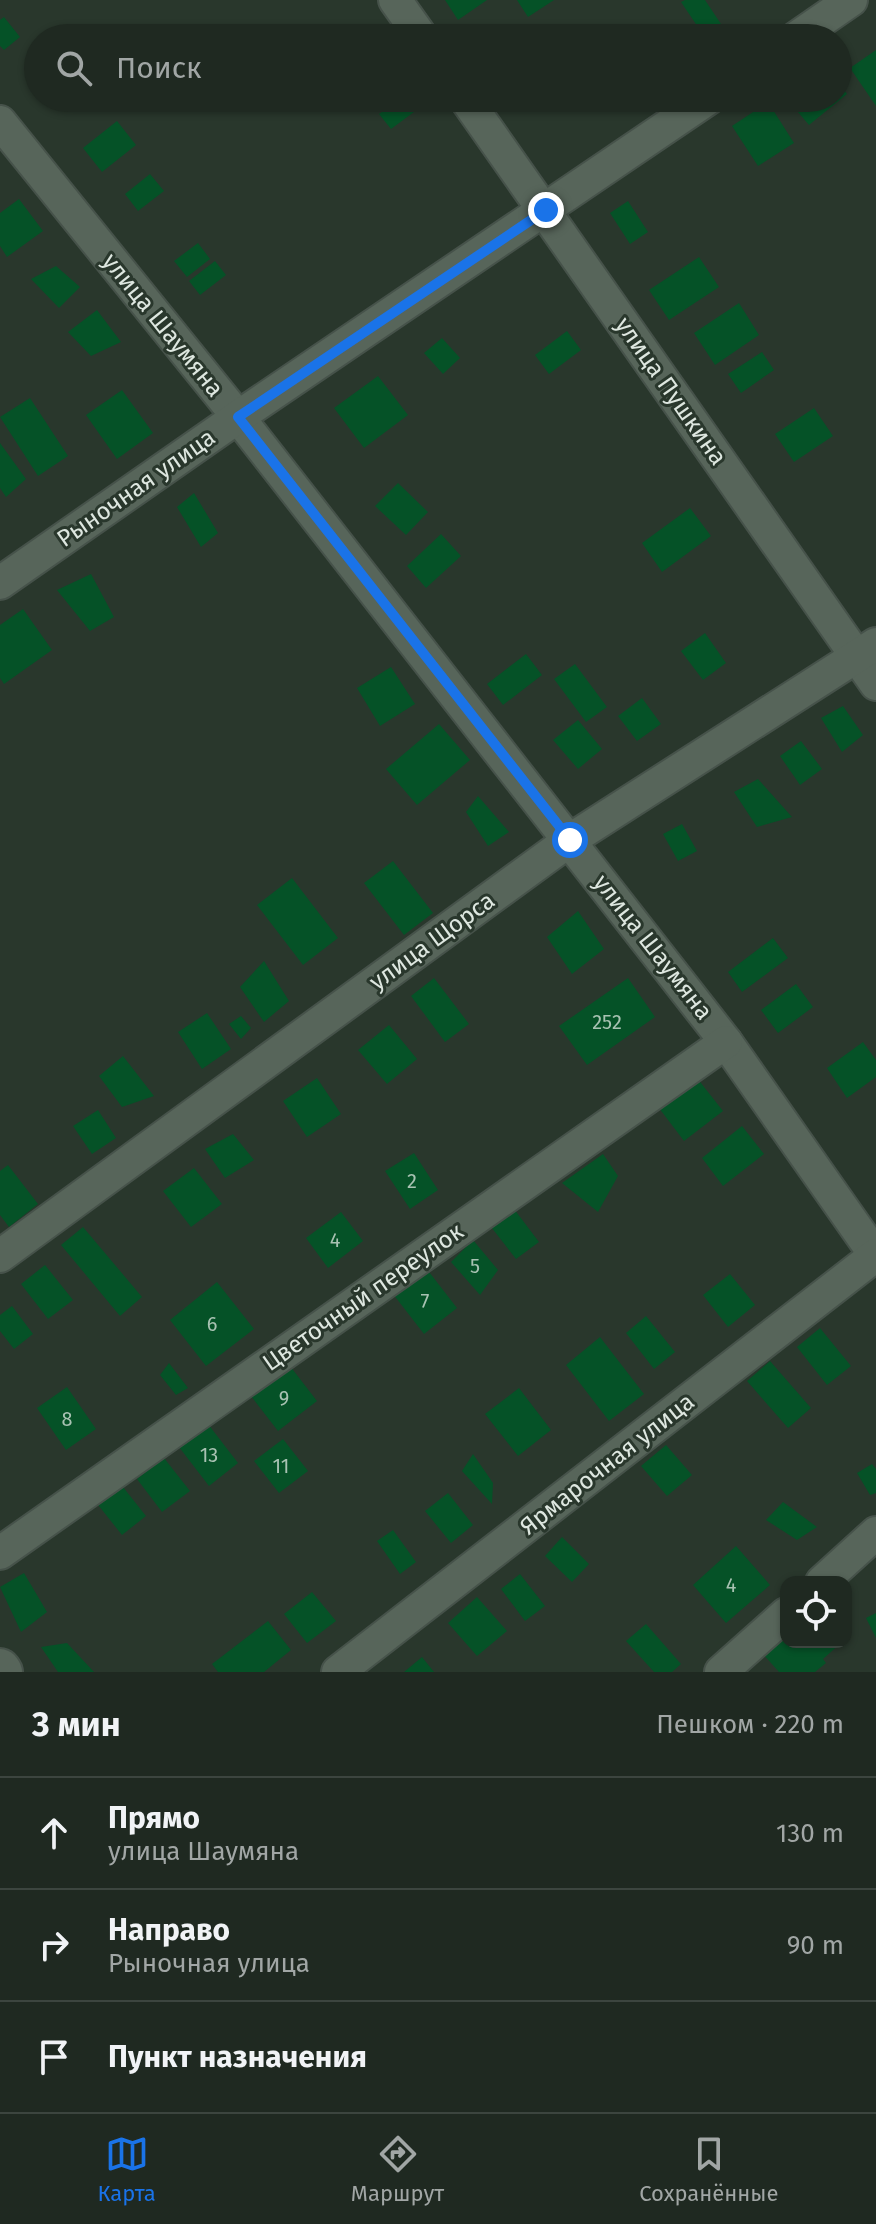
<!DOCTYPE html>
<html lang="ru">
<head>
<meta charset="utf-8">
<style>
	:root { --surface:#1f2921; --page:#27312a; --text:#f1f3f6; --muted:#a1a6a5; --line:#3c453f; --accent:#1a73e8 }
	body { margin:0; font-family:"Fira Sans",sans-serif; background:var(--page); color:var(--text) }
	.controls { position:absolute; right:24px; bottom:24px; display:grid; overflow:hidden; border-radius:16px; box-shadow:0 2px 6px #0004 }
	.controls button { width:72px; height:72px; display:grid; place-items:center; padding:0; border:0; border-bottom:2px solid var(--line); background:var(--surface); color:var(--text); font:40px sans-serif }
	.stop { position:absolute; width:24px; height:24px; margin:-18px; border:6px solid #1a73e8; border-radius:50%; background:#fff }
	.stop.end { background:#1a73e8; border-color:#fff; box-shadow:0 2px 8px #0008 }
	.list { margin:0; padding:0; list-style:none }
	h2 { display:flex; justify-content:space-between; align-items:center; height:104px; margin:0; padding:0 32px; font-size:34px }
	h2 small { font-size:26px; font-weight:400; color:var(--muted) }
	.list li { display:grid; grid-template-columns:52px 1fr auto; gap:24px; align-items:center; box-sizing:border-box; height:112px; padding:0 32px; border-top:2px solid var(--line) }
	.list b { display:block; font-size:30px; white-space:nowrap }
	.list p { margin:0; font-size:26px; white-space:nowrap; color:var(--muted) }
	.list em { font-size:26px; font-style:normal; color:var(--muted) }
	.icon { flex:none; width:44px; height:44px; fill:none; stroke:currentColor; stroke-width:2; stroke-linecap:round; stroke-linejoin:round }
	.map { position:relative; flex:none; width:876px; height:1672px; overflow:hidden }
	.search { position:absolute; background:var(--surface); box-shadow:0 2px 6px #0004; left:24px; right:24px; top:24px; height:88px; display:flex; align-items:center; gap:20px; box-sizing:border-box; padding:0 28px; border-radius:44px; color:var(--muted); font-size:30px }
	.sheet { height:440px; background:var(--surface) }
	nav { display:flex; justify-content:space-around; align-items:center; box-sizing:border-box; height:112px; border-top:2px solid var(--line); background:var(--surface); font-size:22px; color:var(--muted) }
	nav a { display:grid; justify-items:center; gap:4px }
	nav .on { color:var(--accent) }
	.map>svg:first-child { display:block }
	.building { fill:#055227 }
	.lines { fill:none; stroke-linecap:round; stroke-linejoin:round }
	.minor-casing { stroke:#46524a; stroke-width:36 }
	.tertiary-casing { stroke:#46524a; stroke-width:44 }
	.minor { stroke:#57655a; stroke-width:32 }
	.tertiary { stroke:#57655a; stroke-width:40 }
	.route { stroke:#1a73e8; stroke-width:10 }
	.labels { text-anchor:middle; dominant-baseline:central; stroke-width:6; stroke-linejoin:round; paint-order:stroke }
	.number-label { font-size:20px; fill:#a8c2b2 }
	.street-label { font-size:24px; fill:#dee7e0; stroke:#29372c }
</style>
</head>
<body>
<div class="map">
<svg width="876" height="1672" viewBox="0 0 876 1672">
	<rect width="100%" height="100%" fill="#29372c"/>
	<g class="building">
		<path d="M445,0H487L458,20Z"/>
		<path d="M517,0H554L528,17Z"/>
		<path d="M685,0H705L721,24L704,36L681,2Z"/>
		<path d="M4,17L20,37L4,50L0,46V20Z"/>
		<path d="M876,50V106L850,68Z"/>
		<path d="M838,82L847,94L809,125L786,98H838Z"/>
		<path d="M400,98H403L414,112L391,129L379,114Z"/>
		<path d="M572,98H589L577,106Z"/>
		<path d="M768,102L794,143L758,166L732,126Z"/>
		<path d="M117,121L136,145L102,172L83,148Z"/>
		<path d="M150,174L164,191L138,211L125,194Z"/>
		<path d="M19,199L43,231L7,257L0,246V213Z"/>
		<path d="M628,201L648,232L630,244L610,213Z"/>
		<path d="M198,243L210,259L187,277L174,261Z"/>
		<path d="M699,257L719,287L669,320L649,290Z"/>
		<path d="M215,261L226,275L200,295L189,281Z"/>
		<path d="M56,266L80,287L59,308L31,279Z"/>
		<path d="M739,303L759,335L715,365L694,333Z"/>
		<path d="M97,310L121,342L91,356L68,332Z"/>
		<path d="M567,331L581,350L549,374L535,355Z"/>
		<path d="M442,338L460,358L443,374L424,353Z"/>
		<path d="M762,352L774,370L741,393L728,374Z"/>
		<path d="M378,376L408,415L364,448L334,408Z"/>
		<path d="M122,390L153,433L117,459L86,415Z"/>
		<path d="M30,398L68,456L38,476L0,417Z"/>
		<path d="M814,408L833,436L794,462L775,434Z"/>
		<path d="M0,443L26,479L6,497L0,488Z"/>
		<path d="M398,483L428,512L406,535L375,506Z"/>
		<path d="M194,493L218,533L201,547L177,507Z"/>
		<path d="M690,508L711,536L662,572L642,543Z"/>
		<path d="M441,534L461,556L426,588L407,566Z"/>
		<path d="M91,574L114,617L90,631L57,590Z"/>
		<path d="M23,609L52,650L4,684L0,678V625Z"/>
		<path d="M705,633L726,663L703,680L681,651Z"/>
		<path d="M526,654L542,675L503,705L487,684Z"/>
		<path d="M575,664L607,707L586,722L554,679Z"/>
		<path d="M391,667L415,704L380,726L357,688Z"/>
		<path d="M642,698L661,724L637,741L618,716Z"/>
		<path d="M843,706L863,735L842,752L821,718Z"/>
		<path d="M578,720L602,749L578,769L553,740Z"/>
		<path d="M439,724L470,760L417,805L386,769Z"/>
		<path d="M801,741L822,769L800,785L780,756Z"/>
		<path d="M758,779L792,817L757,827L734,792Z"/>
		<path d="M478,796L509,832L488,846L466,812Z"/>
		<path d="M682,824L697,851L678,861L663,834Z"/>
		<path d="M393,861L433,913L404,935L364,883Z"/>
		<path d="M292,878L338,938L303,965L257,905Z"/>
		<path d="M578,911L604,949L572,974L547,937Z"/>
		<path d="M773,938L788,958L742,992L728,972Z"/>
		<path d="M264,961L289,1001L264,1022L240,987Z"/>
		<path d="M434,978L469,1024L445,1042L411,996Z"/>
		<path d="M628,978L655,1017L587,1065L559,1026Z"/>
		<path d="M796,984L813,1007L778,1033L761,1010Z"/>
		<path d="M207,1013L231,1049L202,1069L178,1032Z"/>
		<path d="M241,1016L251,1028L241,1039L229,1024Z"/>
		<path d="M389,1025L417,1059L387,1084L358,1050Z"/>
		<path d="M863,1042L876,1060V1077L847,1098L827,1068Z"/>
		<path d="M123,1056L154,1096L122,1107L99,1076Z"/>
		<path d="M317,1078L341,1114L307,1137L283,1101Z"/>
		<path d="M697,1078L723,1111L684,1141L659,1108Z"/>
		<path d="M98,1110L116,1138L92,1154L73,1126Z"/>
		<path d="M742,1126L764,1154L723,1186L702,1158Z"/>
		<path d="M233,1134L254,1160L225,1178L205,1149Z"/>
		<path d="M414,1153L438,1190L410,1209L385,1171Z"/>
		<path d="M603,1154L618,1176L598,1212L562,1183Z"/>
		<path d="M8,1165L38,1204L9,1227L0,1215V1171Z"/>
		<path d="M194,1168L222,1204L191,1227L163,1191Z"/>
		<path d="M511,1205L539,1242L516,1259L488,1223Z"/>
		<path d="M341,1212L363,1241L328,1268L306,1238Z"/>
		<path d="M83,1227L142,1297L120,1316L61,1245Z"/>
		<path d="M473,1240L498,1270L480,1295L451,1262Z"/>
		<path d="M45,1265L73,1300L48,1319L21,1284Z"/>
		<path d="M426,1268L457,1308L424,1334L393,1294Z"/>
		<path d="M730,1274L755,1305L728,1327L703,1295Z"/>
		<path d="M217,1282L254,1329L206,1366L170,1320Z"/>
		<path d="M12,1306L33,1334L14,1349L0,1331V1315Z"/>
		<path d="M646,1316L675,1352L654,1369L626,1333Z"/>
		<path d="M820,1328L851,1366L827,1385L797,1347Z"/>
		<path d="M600,1337L644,1394L609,1421L566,1365Z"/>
		<path d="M770,1361L811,1408L788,1428L747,1381Z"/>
		<path d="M169,1363L188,1388L176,1395L160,1375Z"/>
		<path d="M290,1366L317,1401L278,1431L251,1396Z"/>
		<path d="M67,1387L96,1429L66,1450L37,1408Z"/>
		<path d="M519,1388L551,1430L518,1456L485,1414Z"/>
		<path d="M208,1424L238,1463L209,1486L179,1447Z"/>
		<path d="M283,1439L308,1471L279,1493L254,1461Z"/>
		<path d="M666,1445L692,1475L667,1496L641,1466Z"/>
		<path d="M473,1454L493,1483L492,1504L462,1471Z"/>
		<path d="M164,1458L190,1491L162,1512L137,1479Z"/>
		<path d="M872,1464L876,1469V1493L870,1495L857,1473Z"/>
		<path d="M119,1482L146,1516L122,1535L95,1501Z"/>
		<path d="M448,1493L473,1525L451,1543L425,1511Z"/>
		<path d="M783,1502L817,1527L797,1540L766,1520Z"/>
		<path d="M393,1530L416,1562L400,1574L377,1541Z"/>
		<path d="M562,1537L589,1564L572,1582L545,1556Z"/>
		<path d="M736,1546L770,1585L726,1623L693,1585Z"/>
		<path d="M24,1573L47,1612L21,1632L0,1587Z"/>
		<path d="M520,1574L545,1606L525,1621L501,1589Z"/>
		<path d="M312,1592L336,1621L307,1643L284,1614Z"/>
		<path d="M477,1597L507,1631L477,1656L448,1623Z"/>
		<path d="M876,1613V1638L866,1618Z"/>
		<path d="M268,1621L291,1650L264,1672H218L212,1664Z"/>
		<path d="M646,1624L681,1664L672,1672H654L626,1641Z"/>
		<path d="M786,1634V1642H842L823,1659L826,1663L815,1672H779L763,1654Z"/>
		<path d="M67,1643L94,1672H58L41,1647Z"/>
		<path d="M422,1657L434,1672H404Z"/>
	</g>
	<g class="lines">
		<defs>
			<g id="minor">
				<path d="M395,0L422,38"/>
				<path d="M796,38L851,0"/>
				<path d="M465,98L876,684"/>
				<path d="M0,122L238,417L726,1042L876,1256"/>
				<path d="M0,583L238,417L709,98"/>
				<path d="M0,1256L570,840L876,644"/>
				<path d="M0,1553L726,1042"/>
				<path d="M822,1582L876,1533"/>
				<path d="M338,1672L876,1255"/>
				<path d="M721,1672L786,1614"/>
			</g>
			<path id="tertiary" d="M0,1669L2,1672"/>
		</defs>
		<use href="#minor" class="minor-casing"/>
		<use href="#tertiary" class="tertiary-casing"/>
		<use href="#minor" class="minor"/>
		<use href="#tertiary" class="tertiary"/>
	</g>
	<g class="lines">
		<path class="route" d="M546,210L238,417L570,840"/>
	</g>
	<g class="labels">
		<g class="number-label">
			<text x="607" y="1022">252</text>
			<text x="412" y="1181">2</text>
			<text x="335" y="1240">4</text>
			<text x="475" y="1266">5</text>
			<text x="425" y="1301">7</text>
			<text x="212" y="1324">6</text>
			<text x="284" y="1398">9</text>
			<text x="67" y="1419">8</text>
			<text x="209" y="1455">13</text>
			<text x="281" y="1466">11</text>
			<text x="731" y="1585">4</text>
		</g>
		<g class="street-label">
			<text transform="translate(163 325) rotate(51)">улица Шаумяна</text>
			<text transform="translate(671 391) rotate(55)">улица Пушкина</text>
			<text transform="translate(136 488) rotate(-35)">Рыночная улица</text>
			<text transform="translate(432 941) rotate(-36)">улица Щорса</text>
			<text transform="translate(653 947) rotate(52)">улица Шаумяна</text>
			<text transform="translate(363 1297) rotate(-35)">Цветочный переулок</text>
			<text transform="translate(607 1464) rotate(-38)">Ярмарочная улица</text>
		</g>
	</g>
</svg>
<div class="controls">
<button><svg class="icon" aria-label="locate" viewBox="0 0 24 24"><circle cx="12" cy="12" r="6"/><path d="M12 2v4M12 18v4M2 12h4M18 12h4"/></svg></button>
</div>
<div class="stop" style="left:570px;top:840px"></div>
<div class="stop end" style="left:546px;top:210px"></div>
<div class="search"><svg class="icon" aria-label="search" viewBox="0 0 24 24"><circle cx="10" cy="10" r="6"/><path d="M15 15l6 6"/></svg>Поиск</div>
</div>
<section class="sheet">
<h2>3 мин<small>Пешком · 220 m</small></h2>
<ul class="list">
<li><svg class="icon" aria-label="ahead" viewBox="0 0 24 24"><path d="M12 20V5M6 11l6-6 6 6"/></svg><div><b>Прямо</b><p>улица Шаумяна</p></div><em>130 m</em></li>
<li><svg class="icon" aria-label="right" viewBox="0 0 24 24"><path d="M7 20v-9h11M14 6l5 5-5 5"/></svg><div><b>Направо</b><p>Рыночная улица</p></div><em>90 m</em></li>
<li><svg class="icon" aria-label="arrive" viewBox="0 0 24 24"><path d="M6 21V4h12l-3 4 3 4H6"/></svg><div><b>Пункт назначения</b></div></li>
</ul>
</section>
<nav>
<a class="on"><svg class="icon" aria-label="map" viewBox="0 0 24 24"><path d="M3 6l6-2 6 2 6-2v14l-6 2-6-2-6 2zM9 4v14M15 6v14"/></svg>Карта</a>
<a><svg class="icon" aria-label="directions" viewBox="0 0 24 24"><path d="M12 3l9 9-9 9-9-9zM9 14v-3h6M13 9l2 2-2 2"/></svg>Маршрут</a>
<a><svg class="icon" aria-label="saved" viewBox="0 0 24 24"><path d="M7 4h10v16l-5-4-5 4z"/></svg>Сохранённые</a>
</nav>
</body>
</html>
